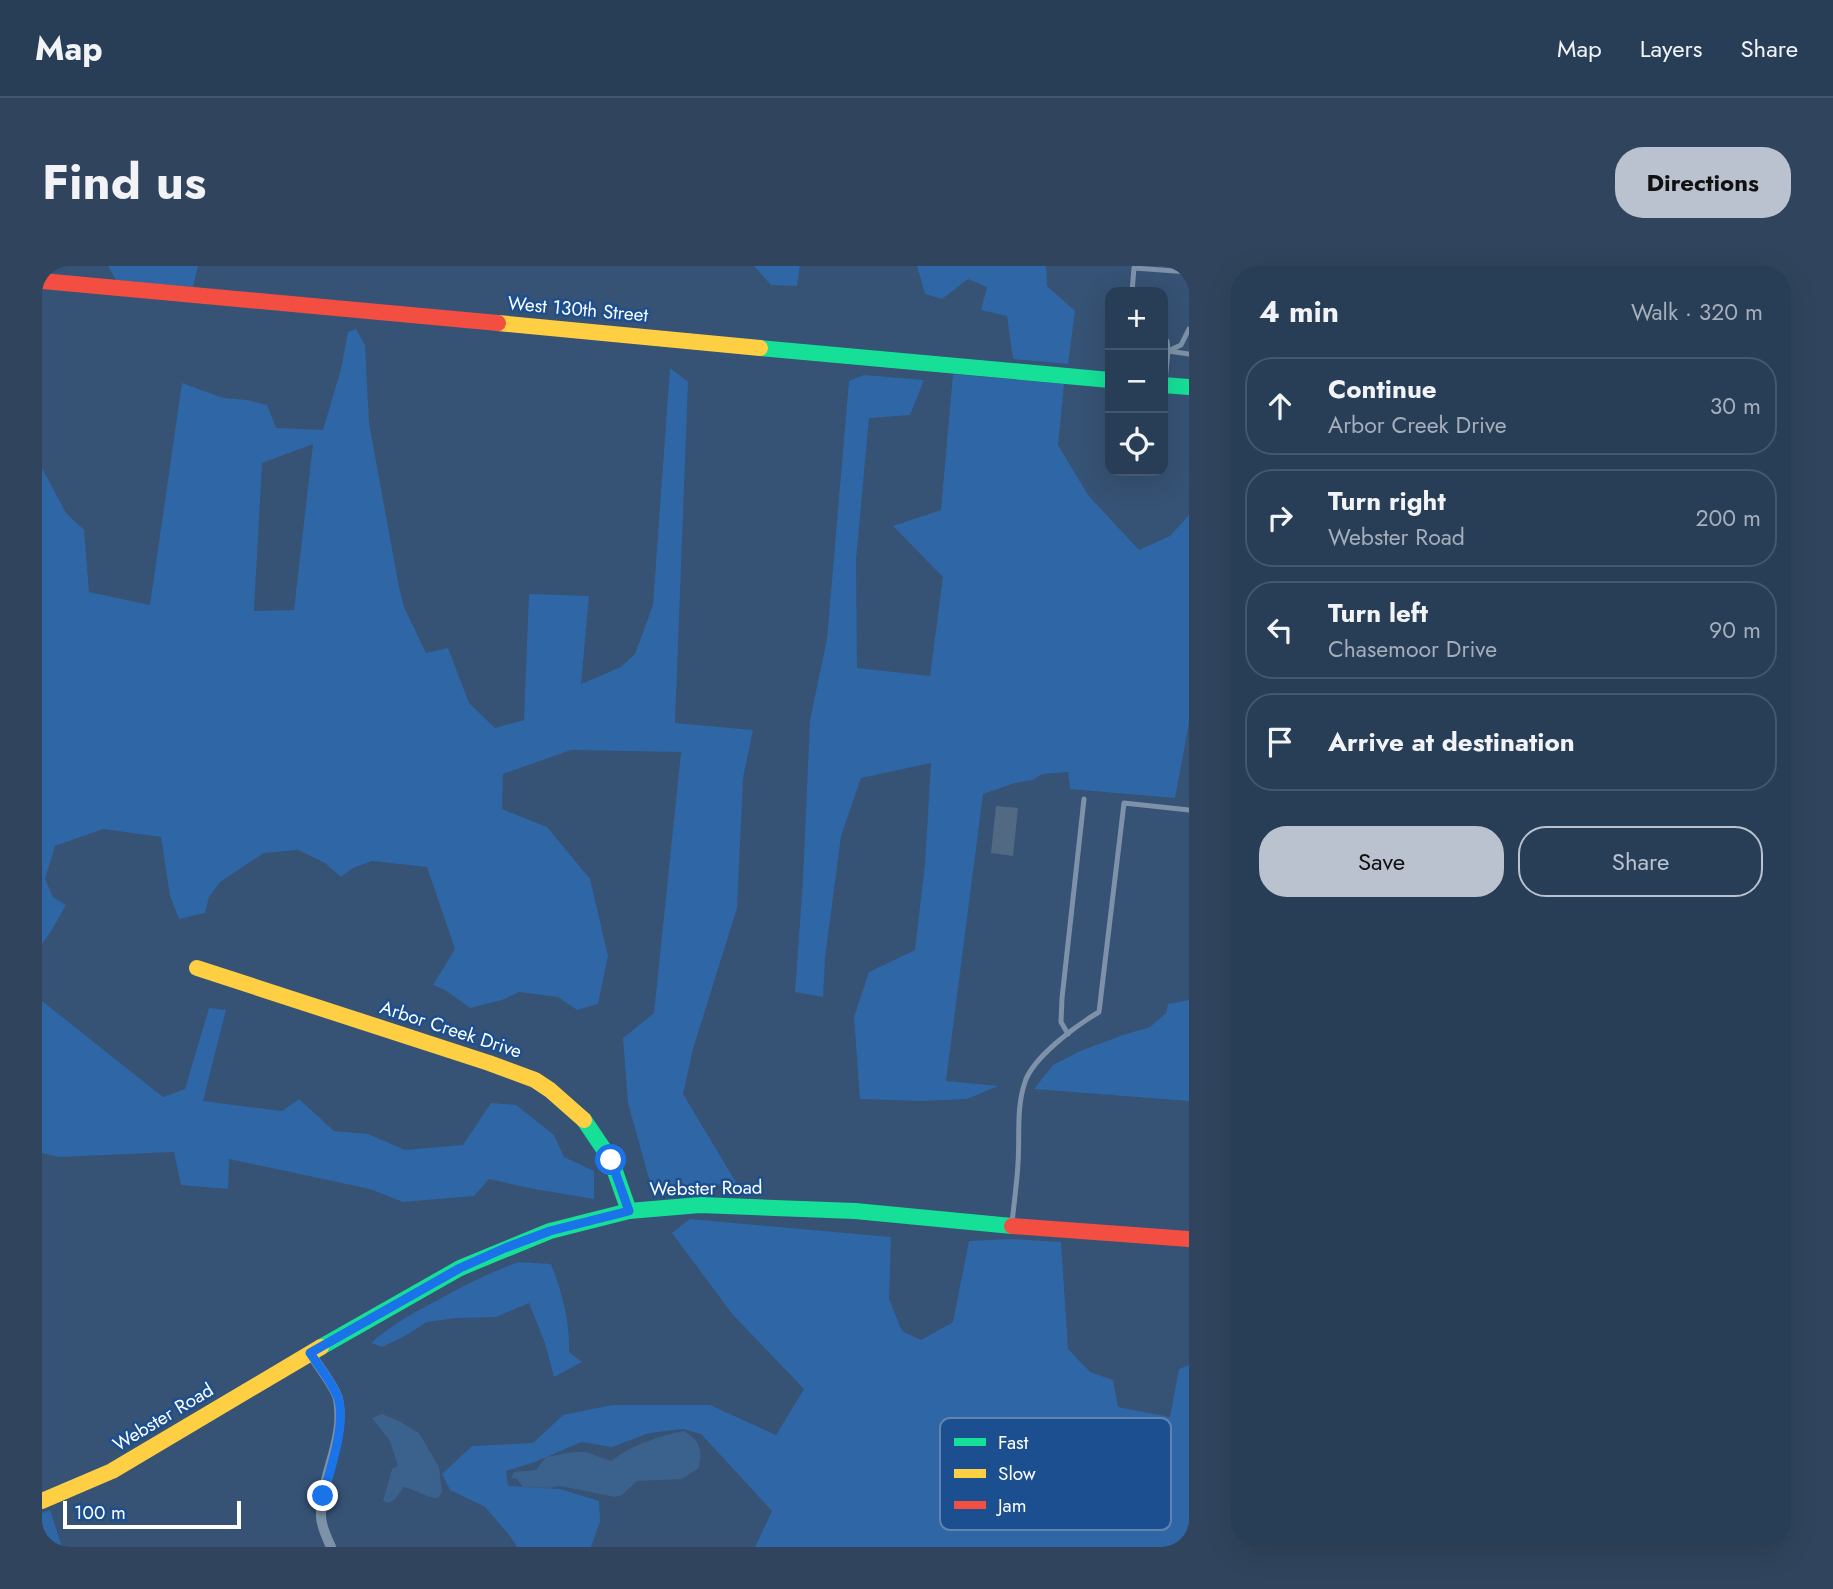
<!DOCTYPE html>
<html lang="en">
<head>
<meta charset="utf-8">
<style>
	:root { --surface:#283e57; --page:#30455d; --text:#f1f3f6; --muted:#a5aeba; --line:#44576d; --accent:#b9c2ce }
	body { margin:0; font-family:Jost,sans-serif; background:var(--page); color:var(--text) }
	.controls { position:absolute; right:21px; top:21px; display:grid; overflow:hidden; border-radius:14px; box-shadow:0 7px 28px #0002 }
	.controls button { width:63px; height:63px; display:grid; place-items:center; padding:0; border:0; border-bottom:2px solid var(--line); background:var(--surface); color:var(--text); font:35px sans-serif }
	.scale { position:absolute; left:21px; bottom:18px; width:178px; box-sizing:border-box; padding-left:7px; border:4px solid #fff; border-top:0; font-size:19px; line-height:24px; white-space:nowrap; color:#fff; -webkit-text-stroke:5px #1b4f8f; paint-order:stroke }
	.stop { position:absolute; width:21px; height:21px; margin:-16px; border:5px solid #1a73e8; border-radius:50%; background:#fff }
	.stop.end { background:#1a73e8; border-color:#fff; box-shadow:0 2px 7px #0008 }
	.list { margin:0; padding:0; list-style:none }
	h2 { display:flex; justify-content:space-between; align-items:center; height:91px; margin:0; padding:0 28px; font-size:30px }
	h2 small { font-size:23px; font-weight:400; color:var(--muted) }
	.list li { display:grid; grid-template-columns:46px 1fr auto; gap:21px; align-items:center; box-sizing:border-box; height:98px; margin:0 14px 14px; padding:0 14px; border:2px solid var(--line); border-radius:28px }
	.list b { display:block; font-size:26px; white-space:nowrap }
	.list p { margin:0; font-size:23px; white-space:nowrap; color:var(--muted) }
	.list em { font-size:23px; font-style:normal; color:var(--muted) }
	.actions { display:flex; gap:14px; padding:21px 28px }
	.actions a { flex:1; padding:16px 0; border:2px solid var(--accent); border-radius:28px; text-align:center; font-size:24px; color:var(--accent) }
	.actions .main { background:var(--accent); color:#111 }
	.icon { flex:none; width:38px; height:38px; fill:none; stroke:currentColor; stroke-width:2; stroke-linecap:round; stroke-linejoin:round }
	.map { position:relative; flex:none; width:1147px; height:1281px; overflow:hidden; border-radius:28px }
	header { display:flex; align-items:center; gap:42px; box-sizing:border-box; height:98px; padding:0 35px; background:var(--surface); border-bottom:2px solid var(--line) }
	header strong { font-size:33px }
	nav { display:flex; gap:38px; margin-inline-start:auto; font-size:24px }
	.intro { display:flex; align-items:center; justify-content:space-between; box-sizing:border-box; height:168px; padding:0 42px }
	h1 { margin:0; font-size:49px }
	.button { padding:18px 32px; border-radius:28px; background:var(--accent); color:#111; font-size:24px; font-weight:700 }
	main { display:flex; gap:42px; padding:0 42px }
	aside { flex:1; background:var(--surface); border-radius:28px; box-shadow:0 7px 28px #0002 }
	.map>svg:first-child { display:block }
	.green { fill:#2f66a5; fill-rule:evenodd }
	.water { fill:#3b618d }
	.building { fill:#526984 }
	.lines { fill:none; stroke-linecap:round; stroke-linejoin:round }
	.lane { stroke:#7d92a8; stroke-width:5 }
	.street { stroke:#7d92a8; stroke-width:10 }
	.fast { stroke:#16e098; stroke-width:16 }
	.slow { stroke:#ffcf43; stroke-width:16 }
	.jam { stroke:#f24e42; stroke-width:16 }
	.route { stroke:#1a73e8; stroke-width:9 }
	.labels { text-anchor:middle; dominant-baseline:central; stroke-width:5; stroke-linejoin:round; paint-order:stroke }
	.street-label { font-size:19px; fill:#fff; stroke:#1b4f8f }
	.key { fill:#1b4f8f; stroke:#5f84b1; stroke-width:2 }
	.key-label { font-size:19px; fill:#fff }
</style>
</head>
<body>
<header>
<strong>Map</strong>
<nav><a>Map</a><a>Layers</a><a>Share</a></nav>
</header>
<div class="intro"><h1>Find us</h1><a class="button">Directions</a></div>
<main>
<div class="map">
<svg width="1147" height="1281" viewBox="0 0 1147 1281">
	<rect width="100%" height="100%" fill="#365274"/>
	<g class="green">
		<path d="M66,0H156L151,21L74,14Z"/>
		<path d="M712,0H758L755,20L729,19Z"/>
		<path d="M875,0H1004L1005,20L1033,45L1026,98L971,93L965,50L939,44L945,21L926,13L900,33L883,28Z"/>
		<path d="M314,63L323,79L327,157L357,321L362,341L384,387L406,382L427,437L453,462L482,454L487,328L547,330L539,418L579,401L593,388L611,339L628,102L646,116L633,457L711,464L701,512L695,642L651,783L641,828L695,918L609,920L586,837L581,772L612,747L639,486L529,484L461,508L460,543L505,561L548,613L566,690L556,738L535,744L516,731L477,726L460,734L428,742L403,724L391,719L413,683L385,601L330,595L311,602L299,611L283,597L256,584L222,587L178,616L167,631L163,647L137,653L128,630L119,571L61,563L13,580L3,613L11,631L24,639L8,667L0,678V202L24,247L42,264L47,326L108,339L140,117L181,132L205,134L225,139L234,162L281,164L299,103L306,66ZM271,178L252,344L212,345L220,197Z"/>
		<path d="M911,108L1022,118L1016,179L1046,229L1097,284L1128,270L1147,249V457L1133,532L1028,523L1026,506L1000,508L991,514L973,517L941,528L904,815L956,820L925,833L879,835L818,833L812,751L827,706L873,684L883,598L889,497L819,512L799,570L783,692L781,731L753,726L761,614L768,454L785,373L807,115L822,109L882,114L868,149L827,152L814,294L815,402L888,410L901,311L851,260L899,244Z"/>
		<path d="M1147,734V835L992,823L1011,799L1038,785L1081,769L1108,761L1124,747L1126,738Z"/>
		<path d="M0,735L121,831L143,823L167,742L184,744L161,835L240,845L257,833L292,865L326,868L363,884L421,879L449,837L474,839L512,869L522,891L552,905V933L492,923L447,913L432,930L361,936L328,923L187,893L186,923L139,919L132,886L17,891L0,887Z"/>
		<path d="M648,953L849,971L847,1033L860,1065L879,1074L911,1056L927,975L969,973L1019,976L1026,1083L1048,1106L1071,1114L1076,1141L1128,1151L1137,1103L1147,1099V1281H713L730,1245L659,1168L641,1163L607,1167L570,1181L539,1176L493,1196L464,1205L466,1220L518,1223L557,1235L558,1256L549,1281H475L468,1270L443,1241L408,1224L400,1208L430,1180L491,1177L521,1149L570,1139H668L734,1169L762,1123L691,1049L630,967Z"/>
		<path d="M477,996L509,998C520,1027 528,1055 527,1086L540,1096L512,1111L503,1077L487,1037L454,1051L415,1052L385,1056L361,1071L340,1081L329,1077C351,1057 377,1044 403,1030C427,1017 451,1005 477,996Z"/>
		<path d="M8,1244L20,1281H0V1247Z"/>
	</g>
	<g class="water">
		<path d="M340,1148L357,1155L377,1167L397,1201L400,1226L396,1232C384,1232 374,1224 362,1221L353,1233L347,1237L341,1235L350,1203L356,1200L348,1175L330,1152Z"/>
		<path d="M642,1165C659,1176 660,1182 657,1202L640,1213L595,1215L580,1229L573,1231L519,1220L506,1222L481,1221L475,1213L469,1212L472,1206L494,1204L504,1191L532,1186H544L569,1195C590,1179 616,1170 642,1165Z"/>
	</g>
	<path class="building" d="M954,540L976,542L971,590L949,587Z"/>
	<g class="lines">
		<g class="lane">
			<path d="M1090,26L1092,2L1147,6"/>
			<path d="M1121,75H1125L1126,85L1123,116"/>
			<path d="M1126,85L1139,79L1147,63"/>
			<path d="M1126,85L1147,88"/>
			<path d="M1026,768L1019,756L1020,732L1042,533"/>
			<path d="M970,957C972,937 975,917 976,897C978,870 974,842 983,816C991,791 1035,759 1057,746L1082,537L1147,544"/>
		</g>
		<path class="street" d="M268,1087C275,1098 294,1122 296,1133C304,1174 278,1210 279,1250C279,1260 285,1272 289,1281"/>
		<g class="fast">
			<path d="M718,82L1068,114"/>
			<path d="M1121,119L1147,121"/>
			<path d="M542,854L569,894L587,945"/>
			<path d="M279,1081L418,1002L508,965L587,945L658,939L813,945L970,960"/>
		</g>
		<g class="slow">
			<path d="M456,57L718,82"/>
			<path d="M155,702L447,797L493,814L508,824L542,854"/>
			<path d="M0,1235L70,1205L279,1081"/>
		</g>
		<g class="jam">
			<path d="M0,15L456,57"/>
			<path d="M970,960L1147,973"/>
		</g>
	</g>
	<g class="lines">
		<path class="route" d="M281,1230C288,1204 306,1154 295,1129C288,1114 277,1100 268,1087L418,1002L463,982L508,965L587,945L569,894"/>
	</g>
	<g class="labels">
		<g class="street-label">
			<text transform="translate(536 43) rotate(5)">West 130th Street</text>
			<text transform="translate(409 763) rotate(18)">Arbor Creek Drive</text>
			<text transform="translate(664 922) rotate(-1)">Webster Road</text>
			<text transform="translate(121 1151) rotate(-31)">Webster Road</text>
		</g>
	</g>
	<rect x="898" y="1152" width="231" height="112" rx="10" class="key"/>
	<rect x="912" y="1172" width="32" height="8" fill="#16e098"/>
	<rect x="912" y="1203" width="32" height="9" fill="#ffcf43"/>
	<rect x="912" y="1235" width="32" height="8" fill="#f24e42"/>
	<g class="key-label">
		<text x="956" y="1183">Fast</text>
		<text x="956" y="1214">Slow</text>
		<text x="956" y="1246">Jam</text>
	</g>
</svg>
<div class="controls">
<button>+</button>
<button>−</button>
<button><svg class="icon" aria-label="locate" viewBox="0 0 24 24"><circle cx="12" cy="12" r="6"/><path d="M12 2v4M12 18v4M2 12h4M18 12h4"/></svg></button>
</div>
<div class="scale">100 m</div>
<div class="stop" style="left:569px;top:894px"></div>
<div class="stop end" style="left:281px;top:1230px"></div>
</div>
<aside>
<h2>4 min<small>Walk · 320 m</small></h2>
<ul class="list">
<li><svg class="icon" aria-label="ahead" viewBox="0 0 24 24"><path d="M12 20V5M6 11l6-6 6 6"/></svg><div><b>Continue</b><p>Arbor Creek Drive</p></div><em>30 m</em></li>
<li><svg class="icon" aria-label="right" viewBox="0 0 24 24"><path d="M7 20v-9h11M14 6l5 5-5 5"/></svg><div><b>Turn right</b><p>Webster Road</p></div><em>200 m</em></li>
<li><svg class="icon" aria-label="left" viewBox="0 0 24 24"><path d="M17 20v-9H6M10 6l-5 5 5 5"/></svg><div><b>Turn left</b><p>Chasemoor Drive</p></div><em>90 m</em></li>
<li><svg class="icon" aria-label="arrive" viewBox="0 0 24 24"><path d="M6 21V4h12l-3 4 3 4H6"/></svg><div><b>Arrive at destination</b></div></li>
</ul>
<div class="actions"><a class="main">Save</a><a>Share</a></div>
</aside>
</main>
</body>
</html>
